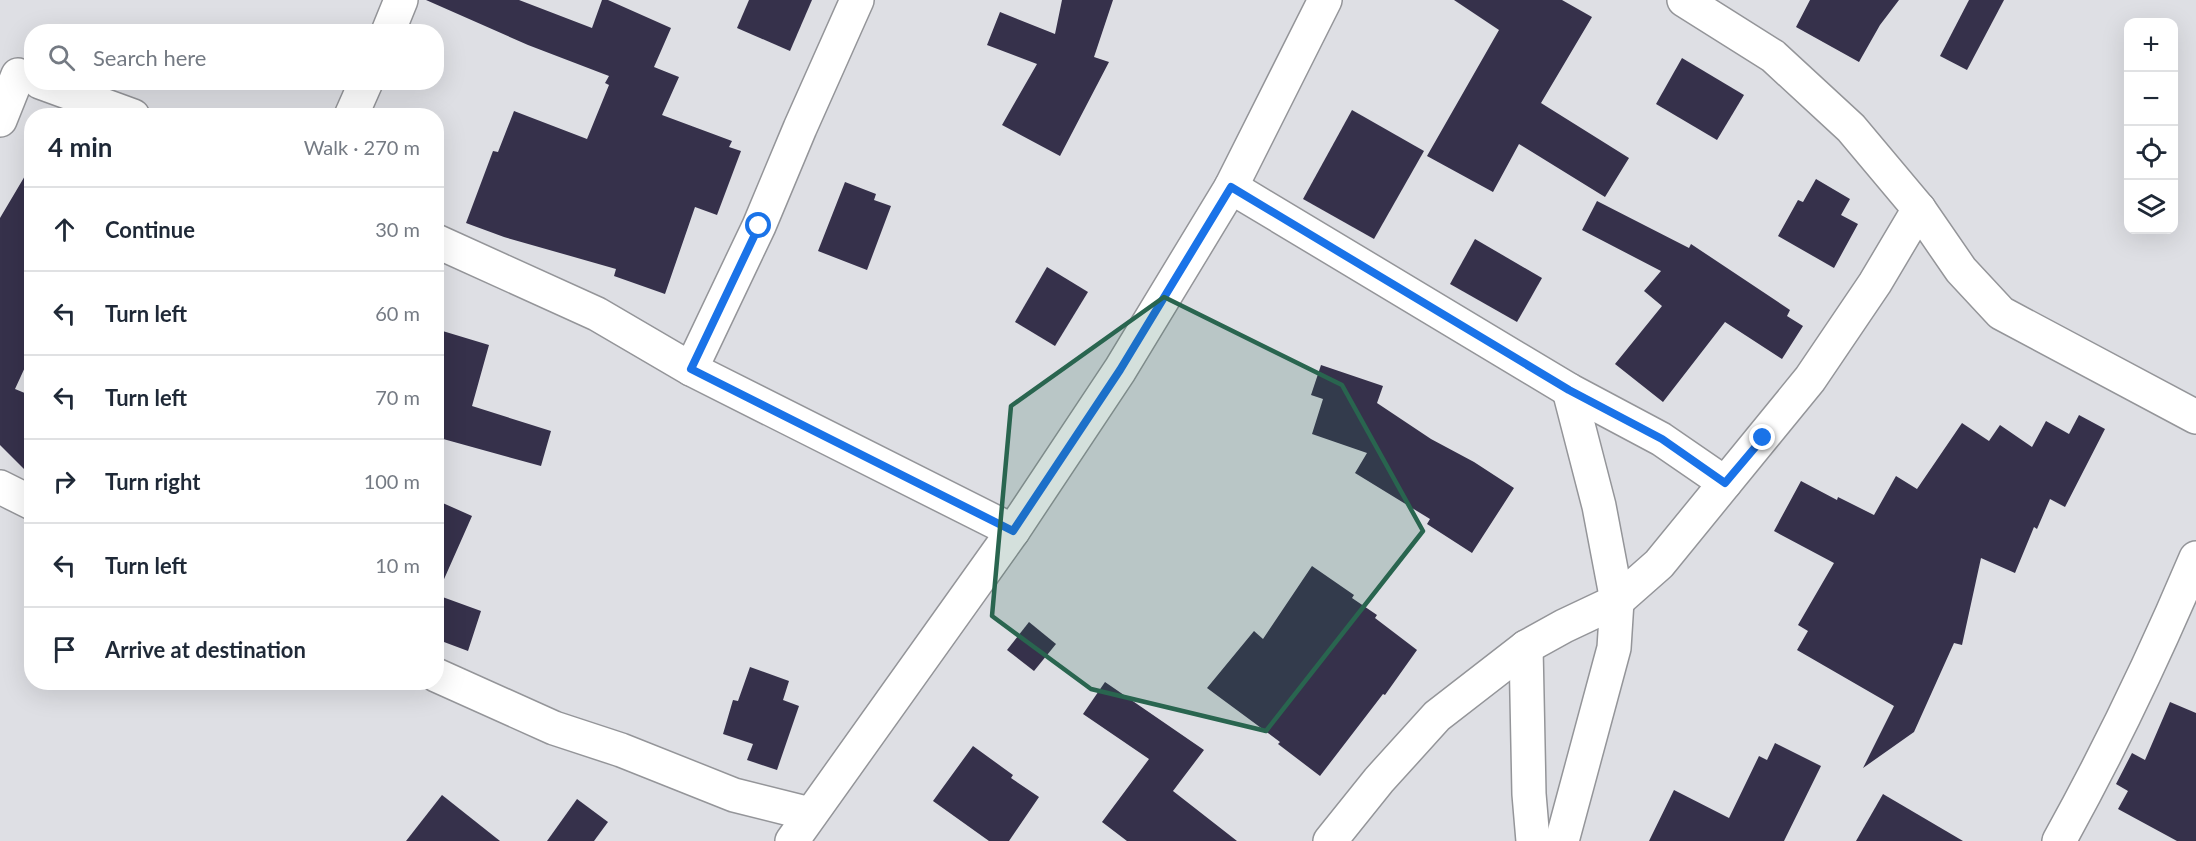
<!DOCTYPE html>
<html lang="en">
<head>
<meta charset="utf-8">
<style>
	:root { --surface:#fff; --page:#f6f6f7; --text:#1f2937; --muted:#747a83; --line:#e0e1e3 }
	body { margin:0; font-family:Lato,sans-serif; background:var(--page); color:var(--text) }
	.controls { position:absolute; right:18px; top:18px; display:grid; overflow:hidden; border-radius:12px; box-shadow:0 6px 24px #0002 }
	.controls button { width:54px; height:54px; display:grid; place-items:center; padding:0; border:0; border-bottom:2px solid var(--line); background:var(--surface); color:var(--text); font:30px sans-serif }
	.stop { position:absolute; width:18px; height:18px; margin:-14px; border:4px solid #1a73e8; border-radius:50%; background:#fff }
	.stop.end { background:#1a73e8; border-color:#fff; box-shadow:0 2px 6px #0008 }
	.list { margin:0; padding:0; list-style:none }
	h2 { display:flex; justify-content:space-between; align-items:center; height:78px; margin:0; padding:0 24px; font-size:26px }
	h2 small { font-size:20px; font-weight:400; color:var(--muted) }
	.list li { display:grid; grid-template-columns:39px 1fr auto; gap:18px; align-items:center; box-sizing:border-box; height:84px; padding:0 24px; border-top:2px solid var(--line) }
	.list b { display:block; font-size:22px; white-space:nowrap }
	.list em { font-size:20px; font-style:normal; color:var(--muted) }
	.icon { flex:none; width:33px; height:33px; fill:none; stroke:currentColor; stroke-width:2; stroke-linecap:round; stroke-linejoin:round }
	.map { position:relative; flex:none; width:2196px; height:841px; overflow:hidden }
	.search { position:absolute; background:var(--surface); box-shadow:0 6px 24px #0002; left:24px; top:24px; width:420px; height:66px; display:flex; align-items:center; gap:15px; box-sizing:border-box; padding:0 21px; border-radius:24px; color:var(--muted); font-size:22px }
	.panel { position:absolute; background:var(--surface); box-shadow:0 6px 24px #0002; left:24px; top:108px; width:420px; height:582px; border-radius:24px }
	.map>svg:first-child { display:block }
	.building { fill:#36314b }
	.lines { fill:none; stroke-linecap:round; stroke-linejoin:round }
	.minor-casing { stroke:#949599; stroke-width:36 }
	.minor { stroke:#fff; stroke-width:33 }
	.route { stroke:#1a73e8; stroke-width:8 }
	.marked { fill:#29654f; fill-opacity:0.2; stroke:#29654f; stroke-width:4.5; stroke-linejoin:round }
</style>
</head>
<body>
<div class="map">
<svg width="2196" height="841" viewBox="0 0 2196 841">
	<rect width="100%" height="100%" fill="#dedfe4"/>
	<g class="building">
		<path d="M426,0H519L592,28L602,0H608L671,28L654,67L679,77L662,115L732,141L729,147L741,151L717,215L695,207L665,294L614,276L616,269L504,237L466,223L493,151L498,152L514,111L587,139L609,85L605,83L609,76L528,45Z"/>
		<path d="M749,0H812L790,51L737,28Z"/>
		<path d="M1062,0H1113L1094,57L1109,62L1060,156L1002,125L1037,64L987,45L1000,12L1055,34Z"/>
		<path d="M1454,0H1562L1592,17L1541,103L1629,158L1605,197L1519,144L1493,192L1427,156L1499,30Z"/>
		<path d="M1810,0H1899L1880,25L1859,62L1796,27Z"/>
		<path d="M1969,0H2004L1967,70L1940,56Z"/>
		<path d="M1682,58L1744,95L1717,140L1656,104Z"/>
		<path d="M1352,110L1424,151L1374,239L1303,199Z"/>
		<path d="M32,164V352L15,389L32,396V477L0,445V218Z"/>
		<path d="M1816,179L1850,199L1841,215L1858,224L1834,268L1778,236L1798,200L1803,202Z"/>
		<path d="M845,182L876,194L874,200L891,206L867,270L818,251Z"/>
		<path d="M1597,201L1689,248L1691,244L1790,310L1787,316L1803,326L1782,359L1725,322L1663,402L1615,364L1662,306L1644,291L1661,271L1582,230Z"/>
		<path d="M1475,239L1542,278L1517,322L1450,284Z"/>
		<path d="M1047,267L1088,292L1055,346L1015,322Z"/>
		<path d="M436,329L489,345L472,406L551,431L541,466L436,437Z"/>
		<path d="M1321,365L1383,386L1377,403L1431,439L1474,462L1514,488L1472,553L1427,524L1430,519L1355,473L1367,453L1312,434L1323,399L1311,395Z"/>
		<path d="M2079,415L2105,429L2065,507L2050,499L2037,529L2034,527L2015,573L1981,558L1962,645L1954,643L1914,732L1863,768L1894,706L1797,650L1808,631L1798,625L1834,563L1774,531L1801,481L1837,500L1838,497L1874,515L1896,476L1917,489L1962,423L1989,441L2000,425L2032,447L2046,421L2069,434Z"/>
		<path d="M436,500L472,516L437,595L481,611L468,651L436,639Z"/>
		<path d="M1312,566L1354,595L1352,598L1377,615L1375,618L1417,650L1385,695L1383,694L1320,776L1278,744L1280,742L1207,688L1254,631L1263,639Z"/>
		<path d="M1029,622L1056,644L1034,671L1007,650Z"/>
		<path d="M750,667L789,681L783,700L799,706L777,770L747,760L753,744L723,734L733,700L738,701Z"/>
		<path d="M1105,682L1204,750L1173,791L1237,841H1127L1102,822L1149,759L1083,714Z"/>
		<path d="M2170,702L2196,713V841H2177L2118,809L2128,791L2116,784L2132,753L2145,760Z"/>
		<path d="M1775,743L1821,766L1784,841H1649L1674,790L1729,818L1759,756L1767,760Z"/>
		<path d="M973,746L1013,775L1011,778L1039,797L1009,841H989L933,801Z"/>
		<path d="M1883,794L1963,841H1856Z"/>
		<path d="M442,795L500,841H406Z"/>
		<path d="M577,799L608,822L594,841H547Z"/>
	</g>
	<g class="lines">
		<defs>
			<g id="minor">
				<path d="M1684,0L1773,56L1851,128L1919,209L1961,270L2001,313L2196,417"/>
				<path d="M388,32L401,0"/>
				<path d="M40,82L133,116"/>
				<path d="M351,116L366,82"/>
				<path d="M0,120L18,75"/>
				<path d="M1231,187L1569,390L1661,439L1725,483"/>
				<path d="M436,241L597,314L691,369L1013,531L1120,370L1231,187L1325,0"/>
				<path d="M691,369L759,226L800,128L857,0"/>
				<path d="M0,487L32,503"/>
				<path d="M1526,647L1529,794L1533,841"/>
				<path d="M436,675L554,728L621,750L734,795L810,814"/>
				<path d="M792,841L1013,531"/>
				<path d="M1330,841L1379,780L1437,716L1526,647L1564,626L1617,601L1659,564L1810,379L1875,283L1919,209"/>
				<path d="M1562,841L1614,648L1617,601L1599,506L1569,390"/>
				<path d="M2059,841C2110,749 2155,655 2196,558"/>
			</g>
		</defs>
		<use href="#minor" class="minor-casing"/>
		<use href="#minor" class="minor"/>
	</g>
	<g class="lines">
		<path class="route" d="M759,226L691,369L1013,531L1120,370L1231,187L1569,390L1662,439L1725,483L1763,438"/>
	</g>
	<path class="marked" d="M1164,297L1342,385L1423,531L1266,731L1091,689L992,616L1011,406Z"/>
</svg>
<div class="controls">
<button>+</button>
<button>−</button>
<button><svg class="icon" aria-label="locate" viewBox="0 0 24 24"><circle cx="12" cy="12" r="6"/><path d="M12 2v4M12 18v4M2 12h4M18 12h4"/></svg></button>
<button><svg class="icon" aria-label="layers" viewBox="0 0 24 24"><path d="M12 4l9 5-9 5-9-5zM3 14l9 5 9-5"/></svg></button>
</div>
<div class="stop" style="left:759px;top:226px"></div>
<div class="stop end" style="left:1763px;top:438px"></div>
<div class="search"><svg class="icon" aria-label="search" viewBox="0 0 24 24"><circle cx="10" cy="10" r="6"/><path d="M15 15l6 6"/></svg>Search here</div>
<section class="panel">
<h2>4 min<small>Walk · 270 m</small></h2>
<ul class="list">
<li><svg class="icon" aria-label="ahead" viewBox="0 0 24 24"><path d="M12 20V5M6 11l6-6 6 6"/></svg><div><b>Continue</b></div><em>30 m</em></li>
<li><svg class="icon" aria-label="left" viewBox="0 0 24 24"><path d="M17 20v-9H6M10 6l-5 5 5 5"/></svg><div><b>Turn left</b></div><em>60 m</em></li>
<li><svg class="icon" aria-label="left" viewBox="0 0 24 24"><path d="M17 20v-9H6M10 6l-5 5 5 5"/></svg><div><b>Turn left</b></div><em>70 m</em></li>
<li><svg class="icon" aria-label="right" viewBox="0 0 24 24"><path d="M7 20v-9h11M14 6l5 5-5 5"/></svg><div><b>Turn right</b></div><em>100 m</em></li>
<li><svg class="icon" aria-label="left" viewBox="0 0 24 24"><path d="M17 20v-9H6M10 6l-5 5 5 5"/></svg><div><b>Turn left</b></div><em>10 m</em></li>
<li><svg class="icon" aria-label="arrive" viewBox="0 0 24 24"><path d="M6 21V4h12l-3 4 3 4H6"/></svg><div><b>Arrive at destination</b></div></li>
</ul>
</section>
</div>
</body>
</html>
